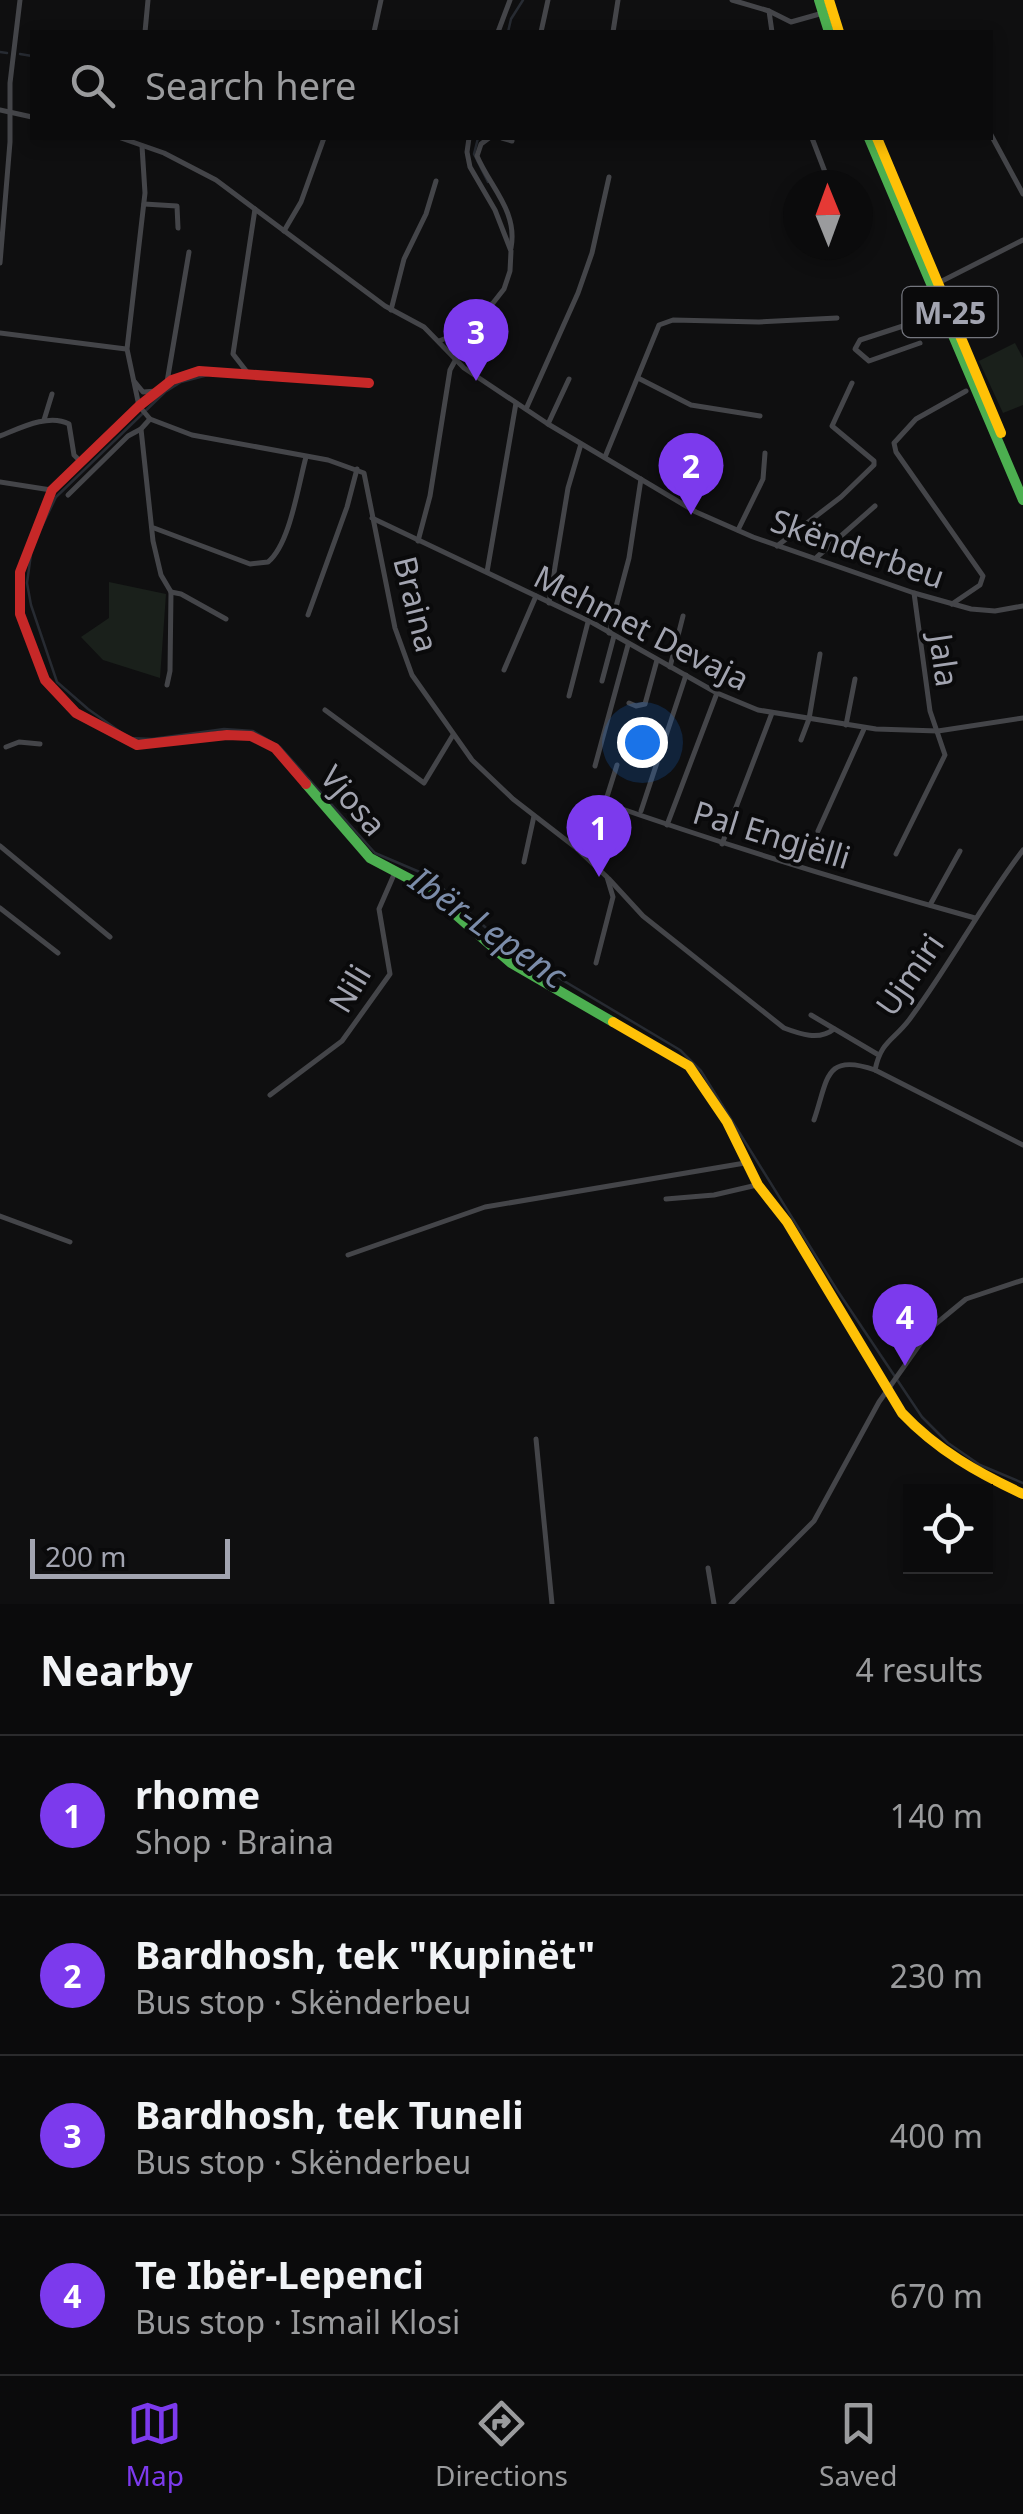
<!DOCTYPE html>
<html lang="en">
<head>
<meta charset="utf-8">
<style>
	:root { --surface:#0b0b0c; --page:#141415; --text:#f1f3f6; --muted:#9a9b9d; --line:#2b2b2d; --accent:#7c3aed }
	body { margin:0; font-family:"Noto Sans",sans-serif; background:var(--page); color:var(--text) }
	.controls { position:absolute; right:30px; bottom:30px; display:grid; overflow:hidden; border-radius:0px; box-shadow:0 5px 15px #0003 }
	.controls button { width:90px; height:90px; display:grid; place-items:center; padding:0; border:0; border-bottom:2px solid var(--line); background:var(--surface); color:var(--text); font:50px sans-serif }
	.compass { position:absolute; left:783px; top:170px; width:90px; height:90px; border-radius:50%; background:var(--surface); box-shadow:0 5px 15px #0003; rotate:359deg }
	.scale { position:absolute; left:30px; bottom:25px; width:200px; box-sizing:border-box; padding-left:10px; border:5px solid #a2a4b0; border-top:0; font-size:28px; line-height:35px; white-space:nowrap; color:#a2a4b0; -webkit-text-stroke:8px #0a0a0b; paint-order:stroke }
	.you { position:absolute; left:642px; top:742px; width:35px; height:35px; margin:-25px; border:8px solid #fff; border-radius:50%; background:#1a73e8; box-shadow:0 0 0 15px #1a73e833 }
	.badge { display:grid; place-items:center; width:65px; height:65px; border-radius:50%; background:var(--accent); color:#fff; font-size:32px; font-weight:700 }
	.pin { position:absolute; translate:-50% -82px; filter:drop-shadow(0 2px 5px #0008) }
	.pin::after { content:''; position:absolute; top:52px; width:35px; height:30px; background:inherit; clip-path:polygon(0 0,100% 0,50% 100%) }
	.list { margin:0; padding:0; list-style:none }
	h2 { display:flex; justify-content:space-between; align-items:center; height:130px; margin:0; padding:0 40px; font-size:42px }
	h2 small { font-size:32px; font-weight:400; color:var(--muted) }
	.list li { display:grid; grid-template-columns:65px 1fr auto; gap:30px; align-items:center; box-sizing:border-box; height:160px; padding:0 40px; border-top:2px solid var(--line) }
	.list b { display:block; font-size:38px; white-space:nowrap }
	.list p { margin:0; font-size:32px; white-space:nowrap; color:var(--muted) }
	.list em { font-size:32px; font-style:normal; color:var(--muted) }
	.icon { flex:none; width:55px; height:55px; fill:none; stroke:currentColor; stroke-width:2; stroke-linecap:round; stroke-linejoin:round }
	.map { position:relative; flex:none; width:1023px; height:1604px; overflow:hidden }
	.search { position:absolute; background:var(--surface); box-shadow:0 5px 15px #0003; left:30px; right:30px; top:30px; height:110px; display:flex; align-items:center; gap:25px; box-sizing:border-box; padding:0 35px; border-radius:0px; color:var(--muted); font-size:38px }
	.sheet { height:770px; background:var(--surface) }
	nav { display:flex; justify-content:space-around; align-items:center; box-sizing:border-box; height:140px; border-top:2px solid var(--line); background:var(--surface); font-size:28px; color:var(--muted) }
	nav a { display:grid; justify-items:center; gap:5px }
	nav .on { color:var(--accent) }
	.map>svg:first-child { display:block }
	.green { fill:#1a201b }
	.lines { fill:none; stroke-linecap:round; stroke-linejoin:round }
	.stream { stroke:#272b32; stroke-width:2.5 }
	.street { stroke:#444549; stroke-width:5 }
	.fast { stroke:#4caf50; stroke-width:10 }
	.slow { stroke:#ffc107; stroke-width:10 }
	.jam { stroke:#c62828; stroke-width:10 }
	.labels { text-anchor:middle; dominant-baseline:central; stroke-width:8; stroke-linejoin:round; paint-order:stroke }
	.shield { fill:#0a0a0b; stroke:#74767e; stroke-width:2.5 }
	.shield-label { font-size:30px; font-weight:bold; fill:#a2a4b0 }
	.street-label { font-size:32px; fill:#a2a4b0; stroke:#0a0a0b }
	.water-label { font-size:35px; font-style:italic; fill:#7b8ca9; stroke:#0a0a0b }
</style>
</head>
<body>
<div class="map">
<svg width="1023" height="1604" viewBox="0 0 1023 1604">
	<rect width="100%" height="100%" fill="#0f0f10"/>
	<g class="green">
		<path d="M1015,343L1023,358V405L1003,413L979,361Z"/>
		<path d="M109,582L166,594L160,678L103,660L81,637L109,618Z"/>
	</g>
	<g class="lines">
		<g class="stream">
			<path d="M508,32L511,19L523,0"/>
			<path d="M0,52L7,53"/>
			<path d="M20,54L32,56"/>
			<path d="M478,138L474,154L488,182"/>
			<path d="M41,528L56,497L165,392L181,382L208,375"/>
			<path d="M31,554L27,583L31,605L57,682L88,709L129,738L152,739L224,729L253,731L280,747L375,853L429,876L507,947L680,1050L701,1071L837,1290L922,1417L948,1443L980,1465L1023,1483"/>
		</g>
		<g class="street">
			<path d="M732,0L769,11L791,22L823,13"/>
			<path d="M769,11L772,32"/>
			<path d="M145,32L148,0"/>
			<path d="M374,32L381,0"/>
			<path d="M498,32L510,0"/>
			<path d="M541,32L548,0"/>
			<path d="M613,32L618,0"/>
			<path d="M0,110L32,117"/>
			<path d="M990,133L1023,194"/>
			<path d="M121,138L164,153L216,180L385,306L424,327L464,368L548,424L696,512L753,537L914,593L971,609L995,611L1023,606"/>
			<path d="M489,138L481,144L477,156C490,187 518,211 511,248"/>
			<path d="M502,138L512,141"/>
			<path d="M812,138L830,185"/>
			<path d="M142,146L145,193L127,349L139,406L150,419L192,435L328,460L364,473L395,628L412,675L472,760L513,799L575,847L607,877L613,897L596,963"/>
			<path d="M144,204L177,206L178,228"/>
			<path d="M284,231L301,202L324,138"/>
			<path d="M0,263L10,142V83L20,0"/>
			<path d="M938,283L1023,240"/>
			<path d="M391,310L404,259L426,214L436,181"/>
			<path d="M0,333L126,349"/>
			<path d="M439,341L449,337L493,303L504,289L510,271L511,251L495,210L470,167L467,152L469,138"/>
			<path d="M920,343L869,361L855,349L860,340L943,313"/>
			<path d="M247,372L233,354L255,209"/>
			<path d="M638,378L691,405L760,416"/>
			<path d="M134,381L143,392L157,391"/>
			<path d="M167,382L189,252"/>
			<path d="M526,409L578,293L592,253L609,177"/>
			<path d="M150,419L141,429L153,541L161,575L171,592L170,671L167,685"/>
			<path d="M44,420L52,394"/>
			<path d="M548,424L569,379"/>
			<path d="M0,436C20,428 49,413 69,424L74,455L81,462"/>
			<path d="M605,457L659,325L673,320L759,322L837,318"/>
			<path d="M0,482L51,490"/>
			<path d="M68,495L128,436L141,429"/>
			<path d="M372,518L593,623L717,693L758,710L876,729L938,731L1023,718"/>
			<path d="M154,528L250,564L268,562C290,544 298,486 306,457"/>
			<path d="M738,530L763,479L765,453"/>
			<path d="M418,541L430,496L450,370L456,359"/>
			<path d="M777,546L841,497L874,465V461L832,426L852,383"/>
			<path d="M817,557L875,506"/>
			<path d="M487,572L516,403"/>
			<path d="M171,592L181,594L226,619"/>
			<path d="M549,603L568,488L581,444"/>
			<path d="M952,604L980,585L983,576L896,452L894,443L916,419L966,391"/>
			<path d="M308,615L347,507L357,469"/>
			<path d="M609,633L629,558L641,479"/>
			<path d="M670,667L683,616"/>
			<path d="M504,670L536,596"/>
			<path d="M602,681L614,636"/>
			<path d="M569,696L588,622"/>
			<path d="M629,703L636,706L645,704L657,660"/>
			<path d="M325,710L424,783L453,735"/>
			<path d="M846,725L855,679"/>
			<path d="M801,740L809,719L820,654"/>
			<path d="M6,747L19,742L40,744"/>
			<path d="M595,766L628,645"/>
			<path d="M602,802C725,845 849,883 975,918"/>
			<path d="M605,803L617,765"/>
			<path d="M641,811L686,675"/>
			<path d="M667,825L717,693"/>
			<path d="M818,831L864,729"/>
			<path d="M722,844L772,713"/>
			<path d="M0,846L110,937"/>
			<path d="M896,854L945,755L930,711L914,593"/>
			<path d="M524,862L534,816"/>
			<path d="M609,879L643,916L784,1028C800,1034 819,1041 834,1029"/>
			<path d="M930,905L960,851"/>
			<path d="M0,908L58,953"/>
			<path d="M811,1015L877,1054"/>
			<path d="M875,1070C881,1041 893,1041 909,1020C950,965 981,905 1023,850"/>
			<path d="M270,1095L342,1041L390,974L379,909L396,870"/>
			<path d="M814,1120C828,1080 824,1052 875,1070L1023,1145"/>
			<path d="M666,1199L714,1195L757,1185"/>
			<path d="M0,1216L70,1242"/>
			<path d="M348,1255L485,1207L745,1163"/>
			<path d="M536,1439L552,1604"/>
			<path d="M708,1568L714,1604"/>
			<path d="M731,1604L814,1521L879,1402L932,1327L966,1299L1023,1280"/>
		</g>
		<g class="fast">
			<path d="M819,0L829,32"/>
			<path d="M869,138L1023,500"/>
			<path d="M306,784L370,858L423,886L511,963L613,1022"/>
		</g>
		<g class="slow">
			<path d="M829,0L839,32"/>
			<path d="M877,138L1001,433"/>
			<path d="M613,1022L689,1066L727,1122L758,1185L787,1222L902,1413C937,1450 978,1473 1023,1494"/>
		</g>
		<path class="jam" d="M306,784L275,748L251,736L227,735L137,745L76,713L45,680L20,614V572L52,490L139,406L172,380L199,371L369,383"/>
	</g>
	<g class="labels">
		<rect class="shield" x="902.5" y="287" width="95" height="50" rx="8"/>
		<g class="shield-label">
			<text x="950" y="312">M-25</text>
		</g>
		<g class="street-label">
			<text transform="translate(858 548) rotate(19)">Skënderbeu</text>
			<text transform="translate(417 604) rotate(76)">Braina</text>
			<text transform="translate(642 627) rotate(27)">Mehmet Devaja</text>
			<text transform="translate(945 660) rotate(82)">Jala</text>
			<text transform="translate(354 800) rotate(49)">Vjosa</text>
			<text transform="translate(772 834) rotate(17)">Pal Engjëlli</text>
			<text transform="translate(909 974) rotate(-55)">Ujmiri</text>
			<text transform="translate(349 988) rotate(-59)">Nili</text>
		</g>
		<g class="water-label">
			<text transform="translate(489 927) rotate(35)">Ibër-Lepenc</text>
		</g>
	</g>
</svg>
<div class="controls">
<button><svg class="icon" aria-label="locate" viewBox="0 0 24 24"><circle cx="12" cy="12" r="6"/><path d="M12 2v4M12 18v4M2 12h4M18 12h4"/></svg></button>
</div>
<svg class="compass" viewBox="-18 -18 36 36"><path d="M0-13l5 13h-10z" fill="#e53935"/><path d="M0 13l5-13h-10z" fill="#9a9b9d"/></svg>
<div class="scale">200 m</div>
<div class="you"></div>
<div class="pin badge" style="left:599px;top:877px">1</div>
<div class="pin badge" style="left:691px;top:515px">2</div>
<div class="pin badge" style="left:476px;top:381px">3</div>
<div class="pin badge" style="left:905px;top:1366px">4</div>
<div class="search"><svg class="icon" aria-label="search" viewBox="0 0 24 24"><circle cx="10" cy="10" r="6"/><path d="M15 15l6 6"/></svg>Search here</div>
</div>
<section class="sheet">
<h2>Nearby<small>4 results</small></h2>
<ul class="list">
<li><span class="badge">1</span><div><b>rhome</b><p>Shop · Braina</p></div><em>140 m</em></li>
<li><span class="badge">2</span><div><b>Bardhosh, tek &quot;Kupinët&quot;</b><p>Bus stop · Skënderbeu</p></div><em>230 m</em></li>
<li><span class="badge">3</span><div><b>Bardhosh, tek Tuneli</b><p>Bus stop · Skënderbeu</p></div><em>400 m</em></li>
<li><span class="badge">4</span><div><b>Te Ibër-Lepenci</b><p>Bus stop · Ismail Klosi</p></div><em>670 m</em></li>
</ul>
</section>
<nav>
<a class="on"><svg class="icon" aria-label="map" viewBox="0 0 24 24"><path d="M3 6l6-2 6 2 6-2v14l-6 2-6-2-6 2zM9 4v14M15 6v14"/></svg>Map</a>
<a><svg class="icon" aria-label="directions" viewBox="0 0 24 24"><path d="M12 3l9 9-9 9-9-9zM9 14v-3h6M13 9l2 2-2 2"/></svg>Directions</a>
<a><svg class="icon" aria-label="saved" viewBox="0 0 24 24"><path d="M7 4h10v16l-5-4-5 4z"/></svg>Saved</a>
</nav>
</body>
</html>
